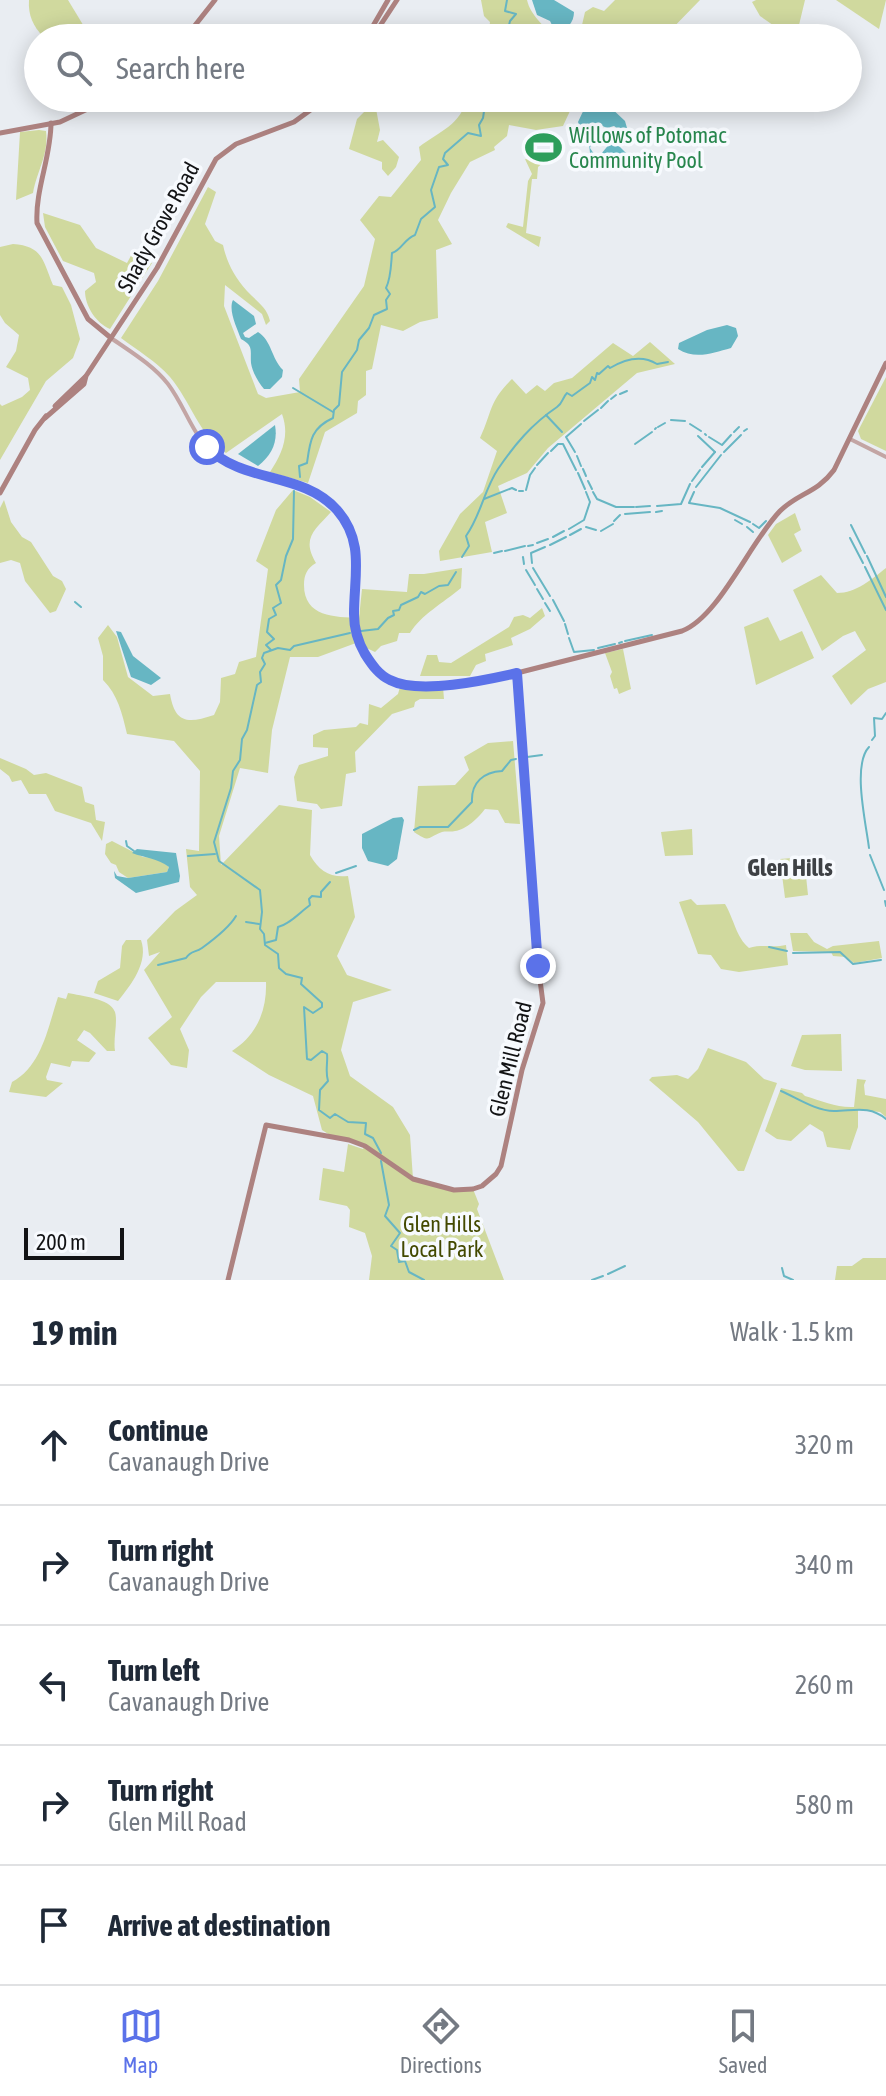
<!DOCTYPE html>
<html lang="en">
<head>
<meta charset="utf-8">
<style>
	:root { --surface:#fff; --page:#f2f2f3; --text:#1f2937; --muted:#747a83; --line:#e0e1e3; --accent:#5b72e9 }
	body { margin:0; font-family:"Asap Condensed",sans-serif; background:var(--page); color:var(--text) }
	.scale { position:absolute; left:24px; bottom:20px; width:100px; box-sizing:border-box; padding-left:8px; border:4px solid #121315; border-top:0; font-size:22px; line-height:28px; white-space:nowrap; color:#121315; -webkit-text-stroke:6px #f7fafe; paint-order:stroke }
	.stop { position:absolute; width:24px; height:24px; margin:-18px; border:6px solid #5b72e9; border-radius:50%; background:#fff }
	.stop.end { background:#5b72e9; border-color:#fff; box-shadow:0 2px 8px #0008 }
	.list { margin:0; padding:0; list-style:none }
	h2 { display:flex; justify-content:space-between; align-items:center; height:104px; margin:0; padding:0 32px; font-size:34px }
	h2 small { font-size:26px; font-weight:400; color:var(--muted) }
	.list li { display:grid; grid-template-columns:52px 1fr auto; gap:24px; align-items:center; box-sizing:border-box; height:120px; padding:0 32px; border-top:2px solid var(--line) }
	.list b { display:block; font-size:30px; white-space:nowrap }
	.list p { margin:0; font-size:26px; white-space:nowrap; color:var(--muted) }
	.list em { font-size:26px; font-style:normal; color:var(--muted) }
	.icon { flex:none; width:44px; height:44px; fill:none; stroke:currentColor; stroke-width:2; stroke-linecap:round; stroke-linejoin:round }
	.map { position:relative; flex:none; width:886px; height:1280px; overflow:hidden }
	.search { position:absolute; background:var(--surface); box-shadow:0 4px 20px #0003; left:24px; right:24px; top:24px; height:88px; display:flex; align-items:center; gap:20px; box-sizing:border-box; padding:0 28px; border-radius:44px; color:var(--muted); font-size:30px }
	.sheet { height:704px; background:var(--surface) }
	nav { display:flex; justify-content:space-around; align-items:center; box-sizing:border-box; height:112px; border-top:2px solid var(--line); background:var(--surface); font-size:22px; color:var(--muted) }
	nav a { display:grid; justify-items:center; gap:4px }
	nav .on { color:var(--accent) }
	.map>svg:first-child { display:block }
	.green { fill:#d0d99e }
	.water { fill:#67b6c3 }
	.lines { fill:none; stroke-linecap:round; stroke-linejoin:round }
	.stream { stroke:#67b6c3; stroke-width:2 }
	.tertiary { stroke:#c3a5a4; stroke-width:4 }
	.secondary { stroke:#ad8280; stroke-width:5 }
	.route { stroke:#5b72e9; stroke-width:10 }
	.labels { text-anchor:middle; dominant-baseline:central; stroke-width:7; stroke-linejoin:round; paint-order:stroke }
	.leisure-label { font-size:22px; fill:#27864d; stroke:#f7fafe; text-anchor:start }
	.street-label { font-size:22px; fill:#121315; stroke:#f7fafe }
	.park-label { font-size:22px; fill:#434900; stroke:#f7fafe }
	.neighbourhood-label { font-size:24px; font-weight:bold; fill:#3e4145; stroke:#f7fafe }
</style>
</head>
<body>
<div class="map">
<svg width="886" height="1280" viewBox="0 0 886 1280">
	<rect width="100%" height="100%" fill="#e9edf2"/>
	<g class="green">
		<path d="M29,0H68L91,38L43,37C33,25 28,16 29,0Z"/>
		<path d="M481,0H527C531,17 544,23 551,38H488L490,22L484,16Z"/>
		<path d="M615,0H700L663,38H572L582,25L585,12L593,7L604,11Z"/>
		<path d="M756,0H805L799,25L804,34L813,38H787L786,34L760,16L752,2Z"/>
		<path d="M836,0H886L879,29Z"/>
		<path d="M367,98H374L380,130L377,142L383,140L399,157L396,167L388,176L382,169V162L349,149L357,119L371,105Z"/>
		<path d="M466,98H576L563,126L536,130L509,125L507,136L494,147L495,150L470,162L451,193L438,220L452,244L436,250L438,318L420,322L403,331L381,325L372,369L366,371V395L358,401L357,413L325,432L308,483L270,472C282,454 290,436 282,414L226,453C199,435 191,402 170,377C156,361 138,351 121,338L158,281L208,187L216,192L205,224L215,241L223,245C227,263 234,276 247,291C256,301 267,307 270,321L266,325L262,314L225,285L224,306L258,394L266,398L300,392L299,379L364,286L375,239L360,220L379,196L391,197L421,160L419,147C438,132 463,124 466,98Z"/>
		<path d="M39,130L46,131C49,154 37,171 33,193L16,200L20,132Z"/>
		<path d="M525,159L544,162L538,167L537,179H532L526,233L541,237L539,247L506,227L508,223L523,227L528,181L532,174Z"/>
		<path d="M43,213L80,225L96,248L127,263L133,252L152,263L110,329C96,323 85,306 85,291L96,282L94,273L63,261L45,227Z"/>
		<path d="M13,244C43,246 43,261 53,285L62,287L71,305L80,339L73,358L46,381L0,460V404L2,406L22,397L30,390L28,378L6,367L16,351L19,335L5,323L0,315V247Z"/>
		<path d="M650,342L675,364L637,373L548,448L527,473L498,486L507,513L485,522L492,552L440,561L439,551L460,514L483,492L497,451L480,438C493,410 488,403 512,379L526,394L537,385L545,391L554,383L572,378L613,343L633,356Z"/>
		<path d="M886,377V451L861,439L858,431Z"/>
		<path d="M293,490L310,497L331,512C315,530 301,538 316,563C307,568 304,575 304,585C304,617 335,617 359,618L362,589L407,592L409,574H424L462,568L461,588C443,603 421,615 410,633H399L397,641L381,646L375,652L356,643L318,657H290L272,730L268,773L240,768L219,836L221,865L279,805L312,810L310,855C319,871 330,878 348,876L355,917L337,956L347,975L392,990L353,1002L341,1050L350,1076L393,1107L410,1135L413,1179L454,1190L473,1189L479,1204L477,1209L504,1280H369L372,1256L365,1233L349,1227L350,1210L347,1206L319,1200L323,1168L344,1172L348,1144L363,1149L364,1146L333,1137L322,1130L313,1096L269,1075L232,1051C257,1035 267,1010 266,982H216L201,997L180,1029L189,1050L187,1068L171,1065L148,1038L172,1017L144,970L160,952L149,956L147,940L175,911L197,895L190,887L186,849L199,851L200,771L174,741L127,734C122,713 118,695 103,680V656L98,638L108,625L117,637L128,677L153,696L170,694C175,723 187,724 214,715L220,702L221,678L235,674L239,662L256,657L268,569L256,561L276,510Z"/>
		<path d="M4,500L11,522L22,537L31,542L53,576L62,581L66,589L56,611L50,613L25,581L20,563L11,560L0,563V508Z"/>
		<path d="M795,513L801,530L794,534L802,551L782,563L768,535L776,524Z"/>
		<path d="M886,568V682L868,689L851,705L832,676L866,650L855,631L843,636L822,651L793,590L821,575L837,593C856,593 872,579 886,568Z"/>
		<path d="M542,608L545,616L530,629L511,638L513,645L485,654L486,661L476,665L470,676H420L427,655H437L439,662L451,663L509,627L514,617L523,615L530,618Z"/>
		<path d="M768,617L780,641L802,631L814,658L756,685L744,627Z"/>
		<path d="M623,649L631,689L619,694L617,688L614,689L610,676L612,672L605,653Z"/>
		<path d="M400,687H443L444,699H420L415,702L414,707L392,714L355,752L356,772L346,774L342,806L321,809L317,804L297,801L294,777L299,765L328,756V748L313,747V735L324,730L356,727L360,723L368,725L369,704L381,708L398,694Z"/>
		<path d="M513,741L520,824L505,823L498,810L485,809C479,817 466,830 455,831C453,832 444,831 442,832C426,838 431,843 414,832L418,786L455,785L469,770L464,757L488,743Z"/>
		<path d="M0,758L26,769L34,775L46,773L82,787L85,802L94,805L96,820L105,822L102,841L91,823L55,811L46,794H29L21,780L12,782L9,776L0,769Z"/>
		<path d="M692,829L693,855L665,856L661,832Z"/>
		<path d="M112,841L143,857L157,858L169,867L167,872L128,878L119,872L116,865L111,863L105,854L106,844Z"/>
		<path d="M804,857L808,895L785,898L780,859Z"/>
		<path d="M691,899L697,905L725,904C734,919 736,937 749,948C762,944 774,948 786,945L788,965L739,972L721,969L711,955L698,954L679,902Z"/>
		<path d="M790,933H807L814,942L827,949L833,946L879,941L882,958L854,963L846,957L833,956L831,952L793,951Z"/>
		<path d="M126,940H141C149,962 131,985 118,1001L94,993L98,981L120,968L122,946Z"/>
		<path d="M68,993C81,996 110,998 115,1012C118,1022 113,1039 115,1051H107L90,1033L84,1030L77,1040L96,1053L89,1062L72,1061L70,1067L51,1063L46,1077L47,1080L63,1083L46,1097L9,1092L12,1082C42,1066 48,1027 58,997L66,999Z"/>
		<path d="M841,1034L842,1071L805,1070L791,1066L802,1035Z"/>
		<path d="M708,1048L746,1062L764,1079L777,1083L744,1171H738L698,1122L649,1080L652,1077L677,1075L688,1079L698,1069Z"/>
		<path d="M857,1079L866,1080L864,1085L865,1095L886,1099V1117L880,1112L858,1110V1127L850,1150L827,1147L823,1132L810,1124L791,1141L777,1139L765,1131L781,1088L802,1093L805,1096C822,1101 837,1108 854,1107Z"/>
		<path d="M863,1258H886V1280H835L837,1266H852Z"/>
	</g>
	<g class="water">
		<path d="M532,0H554L574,12C574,23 566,32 555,31L550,21L537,15Z"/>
		<path d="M590,103L608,105L625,121L627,128L621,131L614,126L607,128L596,123L590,127L593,137L590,148L594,154H601L611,142L616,143L634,161L609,158L606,153L600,159H595L590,153L589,144L586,142L578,122L586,105Z"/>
		<path d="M233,300L254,316L256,324L243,333L245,337L249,338L258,332C272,341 271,358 283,370L282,377L270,389H264C258,382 252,371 251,363C250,350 254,346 241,339C237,328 228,310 233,300Z"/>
		<path d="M727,325L736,328L738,336L731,348C713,353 695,360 678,349L679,343L707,330Z"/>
		<path d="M275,425C278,442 272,455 258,466L238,454Z"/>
		<path d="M116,631L121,632L133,656L161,678L151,685L131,677Z"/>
		<path d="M402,817L404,820L397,859L388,866L368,861L362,848V834L393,818Z"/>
		<path d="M137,849L176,853L180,876L179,882L136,893L115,878L114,871L117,876L128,878L167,872L169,867C157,858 145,858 132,853Z"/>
	</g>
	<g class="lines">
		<g class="stream">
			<path d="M506,38L510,21L516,14L505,11L507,0"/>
			<path d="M293,388L333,412"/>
			<path d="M620,394L627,391"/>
			<path d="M611,399L616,395"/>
			<path d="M601,408L608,401"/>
			<path d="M546,415L562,432"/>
			<path d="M671,420L685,421"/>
			<path d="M584,421L598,410"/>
			<path d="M690,424L701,431"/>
			<path d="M658,427L665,423"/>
			<path d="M655,429L656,428"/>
			<path d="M744,431L747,429"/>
			<path d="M734,432L739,427"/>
			<path d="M705,434L706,435"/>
			<path d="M698,436L715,452"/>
			<path d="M709,437L722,445L731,435"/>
			<path d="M635,444L652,432"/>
			<path d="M551,451L558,444H563L576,470"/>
			<path d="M575,452L566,437L581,424"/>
			<path d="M724,452L741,435"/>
			<path d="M577,456L581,466"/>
			<path d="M537,465L548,453"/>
			<path d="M702,467L715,452"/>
			<path d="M583,469L586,476"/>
			<path d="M578,473L585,489"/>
			<path d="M300,477L299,466L307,463C310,441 311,428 333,418L334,410L339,405L342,372L357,350L359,340L369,328L374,315L387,309L386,300L390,294L386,288C391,278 391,265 392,253C402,250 404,239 415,235L421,219L435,207L431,190L439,167L448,165L443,159L445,153L468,133L481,136L479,125L483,118L486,98"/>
			<path d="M588,481L592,489"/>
			<path d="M692,481L700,470"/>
			<path d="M696,487L721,455"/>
			<path d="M526,490L530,475L535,468"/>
			<path d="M519,491H523"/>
			<path d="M593,492L597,499L616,507H634"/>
			<path d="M694,492L689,503L720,508L750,522"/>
			<path d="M484,499L512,488L516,490"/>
			<path d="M657,506L681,504L690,484"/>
			<path d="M636,507L650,506"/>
			<path d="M656,512L662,511"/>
			<path d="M625,514L650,512"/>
			<path d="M735,520L742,524"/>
			<path d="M614,521L620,515"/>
			<path d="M753,524L759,528L766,521"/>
			<path d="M851,525L865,553"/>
			<path d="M586,527L596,530"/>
			<path d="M747,527L753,532"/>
			<path d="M569,529L584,520L590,502L586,492"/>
			<path d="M601,531L613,524"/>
			<path d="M570,535L581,529"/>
			<path d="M553,537L564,531"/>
			<path d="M850,538L863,563"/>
			<path d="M537,543L548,539"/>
			<path d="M550,545L566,537"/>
			<path d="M528,546L533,545"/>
			<path d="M505,551L525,546"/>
			<path d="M494,553L502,551"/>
			<path d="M867,556L886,597"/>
			<path d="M462,557L469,546L466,536C481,515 484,490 498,469C515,444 532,424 557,407C563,403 562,398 567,393L572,396L590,383L592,377L595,380L597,373L599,374L608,366L610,368C625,359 641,354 657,364L668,362"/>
			<path d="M523,557L524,564"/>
			<path d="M532,563L531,553L545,547"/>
			<path d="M865,567L886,610"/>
			<path d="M533,568L550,596"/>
			<path d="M526,570L535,585"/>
			<path d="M537,589L543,599"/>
			<path d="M553,600L564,621"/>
			<path d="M75,602L81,607"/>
			<path d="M545,603L550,611"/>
			<path d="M565,624L568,634"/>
			<path d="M361,631L378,629L388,618L394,615L393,611L399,610L401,605L418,597L421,592L425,594L439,586L448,585L456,572"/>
			<path d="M350,633L294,646L290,650L278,648L264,653L262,658L265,664L260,672L261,682L257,685L247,730L242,739L240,760L233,771L231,788L214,842L219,861L260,890L262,912L260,929L264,934L265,945L278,954L279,968L286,974L302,978L301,984L322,1003V1007L313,1013L304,1007L307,1059L311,1060L322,1051L327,1054C328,1063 325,1071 328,1081L320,1090L319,1110L330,1118L335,1114L348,1122L366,1123L365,1134L373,1138L381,1153"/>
			<path d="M569,638L574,652L594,650"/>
			<path d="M625,641L652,635"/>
			<path d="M619,643L622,642"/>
			<path d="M598,648L615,644"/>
			<path d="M271,650L266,645L274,639L267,632L269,619L276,615L273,608L281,603L276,585L281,580L286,556L293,539L294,491"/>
			<path d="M872,740L875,736L874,718L882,719L886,713"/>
			<path d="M527,757L542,755"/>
			<path d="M414,830L420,827H448L472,802C471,782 484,772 502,771L511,760L516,759"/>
			<path d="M126,841L127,846L134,851"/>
			<path d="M869,848C866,823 852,765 869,747"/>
			<path d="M870,855L884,890"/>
			<path d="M188,856L215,854"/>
			<path d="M336,873L356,866"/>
			<path d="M885,901L886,906"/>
			<path d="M246,922L259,924"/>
			<path d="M265,943L276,940L278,927C290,924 299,913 310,905L309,899L312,896L321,897V892L330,882"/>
			<path d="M769,947L787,951"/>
			<path d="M793,953L840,952L853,964L881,960"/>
			<path d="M158,965L186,958C191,950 195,953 202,948C213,940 229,928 236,916"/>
			<path d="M781,1091C797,1098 816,1111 834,1111C854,1111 869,1105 886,1119"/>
			<path d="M381,1161L389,1205L385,1216L400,1233L391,1246L397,1250L399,1262L405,1261L409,1272L424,1280"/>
			<path d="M782,1268L784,1276L793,1280"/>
			<path d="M608,1274L625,1266"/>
			<path d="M592,1280L603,1276"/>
		</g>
		<g class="tertiary">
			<path d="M111,338C131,352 153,365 168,384C187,409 193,440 220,459C256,483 306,475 336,509C367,543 352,579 354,620C354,632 359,643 365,654C372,664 379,675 390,680C418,695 486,680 517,673"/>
			<path d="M850,439L886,457"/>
		</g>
		<g class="secondary">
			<path d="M185,38L215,0"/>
			<path d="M366,38L388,0"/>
			<path d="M372,38L397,0"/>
			<path d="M51,123C51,157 35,190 37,223L88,319L111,338"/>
			<path d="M0,133L60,122L111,98"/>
			<path d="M55,406L85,377"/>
			<path d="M45,418L84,384L86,376L157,268L216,159L236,144L294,122L327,98"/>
			<path d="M0,493L35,430L46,416"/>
			<path d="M228,1280L266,1125L349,1140L365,1146L413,1179L454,1190L473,1189L482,1186L496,1174L501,1166L522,1070L543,1003L535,942L517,673L682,631C719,617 750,542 780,511C798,493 817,493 834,470L886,363"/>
		</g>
	</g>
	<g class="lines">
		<path class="route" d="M207,447C243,484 302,471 337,510C365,542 354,575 354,614C354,629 358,642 365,654C372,665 379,675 390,680C419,695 486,680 517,673L538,966"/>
	</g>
	<defs>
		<symbol id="stadium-bare" viewBox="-9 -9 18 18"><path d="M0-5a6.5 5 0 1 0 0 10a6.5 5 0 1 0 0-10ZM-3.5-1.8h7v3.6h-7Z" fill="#2e9e5b" stroke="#f7fafe" stroke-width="2.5" paint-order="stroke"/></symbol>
	</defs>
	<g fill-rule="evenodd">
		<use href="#stadium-bare" x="518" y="122" width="51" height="51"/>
	</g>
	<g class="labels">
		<g class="leisure-label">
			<text x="569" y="135">Willows of Potomac<tspan x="569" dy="25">Community Pool</tspan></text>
		</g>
		<g class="street-label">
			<text transform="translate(158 227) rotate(-61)">Shady Grove Road</text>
			<text transform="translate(510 1059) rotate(-76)">Glen Mill Road</text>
		</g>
		<g class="park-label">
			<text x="442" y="1224">Glen Hills<tspan x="442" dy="25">Local Park</tspan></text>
		</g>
		<g class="neighbourhood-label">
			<text x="790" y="867">Glen Hills</text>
		</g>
	</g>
</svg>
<div class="scale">200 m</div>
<div class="stop" style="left:207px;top:447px"></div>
<div class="stop end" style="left:538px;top:966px"></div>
<div class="search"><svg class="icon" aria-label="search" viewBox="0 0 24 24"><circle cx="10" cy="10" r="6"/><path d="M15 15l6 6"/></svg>Search here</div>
</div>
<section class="sheet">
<h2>19 min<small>Walk · 1.5 km</small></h2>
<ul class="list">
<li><svg class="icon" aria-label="ahead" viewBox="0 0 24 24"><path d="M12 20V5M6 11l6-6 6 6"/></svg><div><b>Continue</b><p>Cavanaugh Drive</p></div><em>320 m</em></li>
<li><svg class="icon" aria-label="right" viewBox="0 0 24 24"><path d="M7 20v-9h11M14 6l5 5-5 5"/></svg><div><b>Turn right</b><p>Cavanaugh Drive</p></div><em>340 m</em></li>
<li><svg class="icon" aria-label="left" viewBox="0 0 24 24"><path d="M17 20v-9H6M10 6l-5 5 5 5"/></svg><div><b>Turn left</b><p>Cavanaugh Drive</p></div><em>260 m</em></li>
<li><svg class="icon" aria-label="right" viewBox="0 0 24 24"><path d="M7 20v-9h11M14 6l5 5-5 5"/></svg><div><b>Turn right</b><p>Glen Mill Road</p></div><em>580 m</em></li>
<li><svg class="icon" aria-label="arrive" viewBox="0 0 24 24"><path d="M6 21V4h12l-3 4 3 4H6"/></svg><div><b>Arrive at destination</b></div></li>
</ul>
</section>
<nav>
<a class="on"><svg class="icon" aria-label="map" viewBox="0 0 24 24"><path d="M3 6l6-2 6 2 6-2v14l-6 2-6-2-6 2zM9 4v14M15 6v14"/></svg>Map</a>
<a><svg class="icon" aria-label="directions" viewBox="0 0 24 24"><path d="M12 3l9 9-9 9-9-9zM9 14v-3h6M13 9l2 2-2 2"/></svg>Directions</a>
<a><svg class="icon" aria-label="saved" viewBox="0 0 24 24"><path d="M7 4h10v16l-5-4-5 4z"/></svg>Saved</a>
</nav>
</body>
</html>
